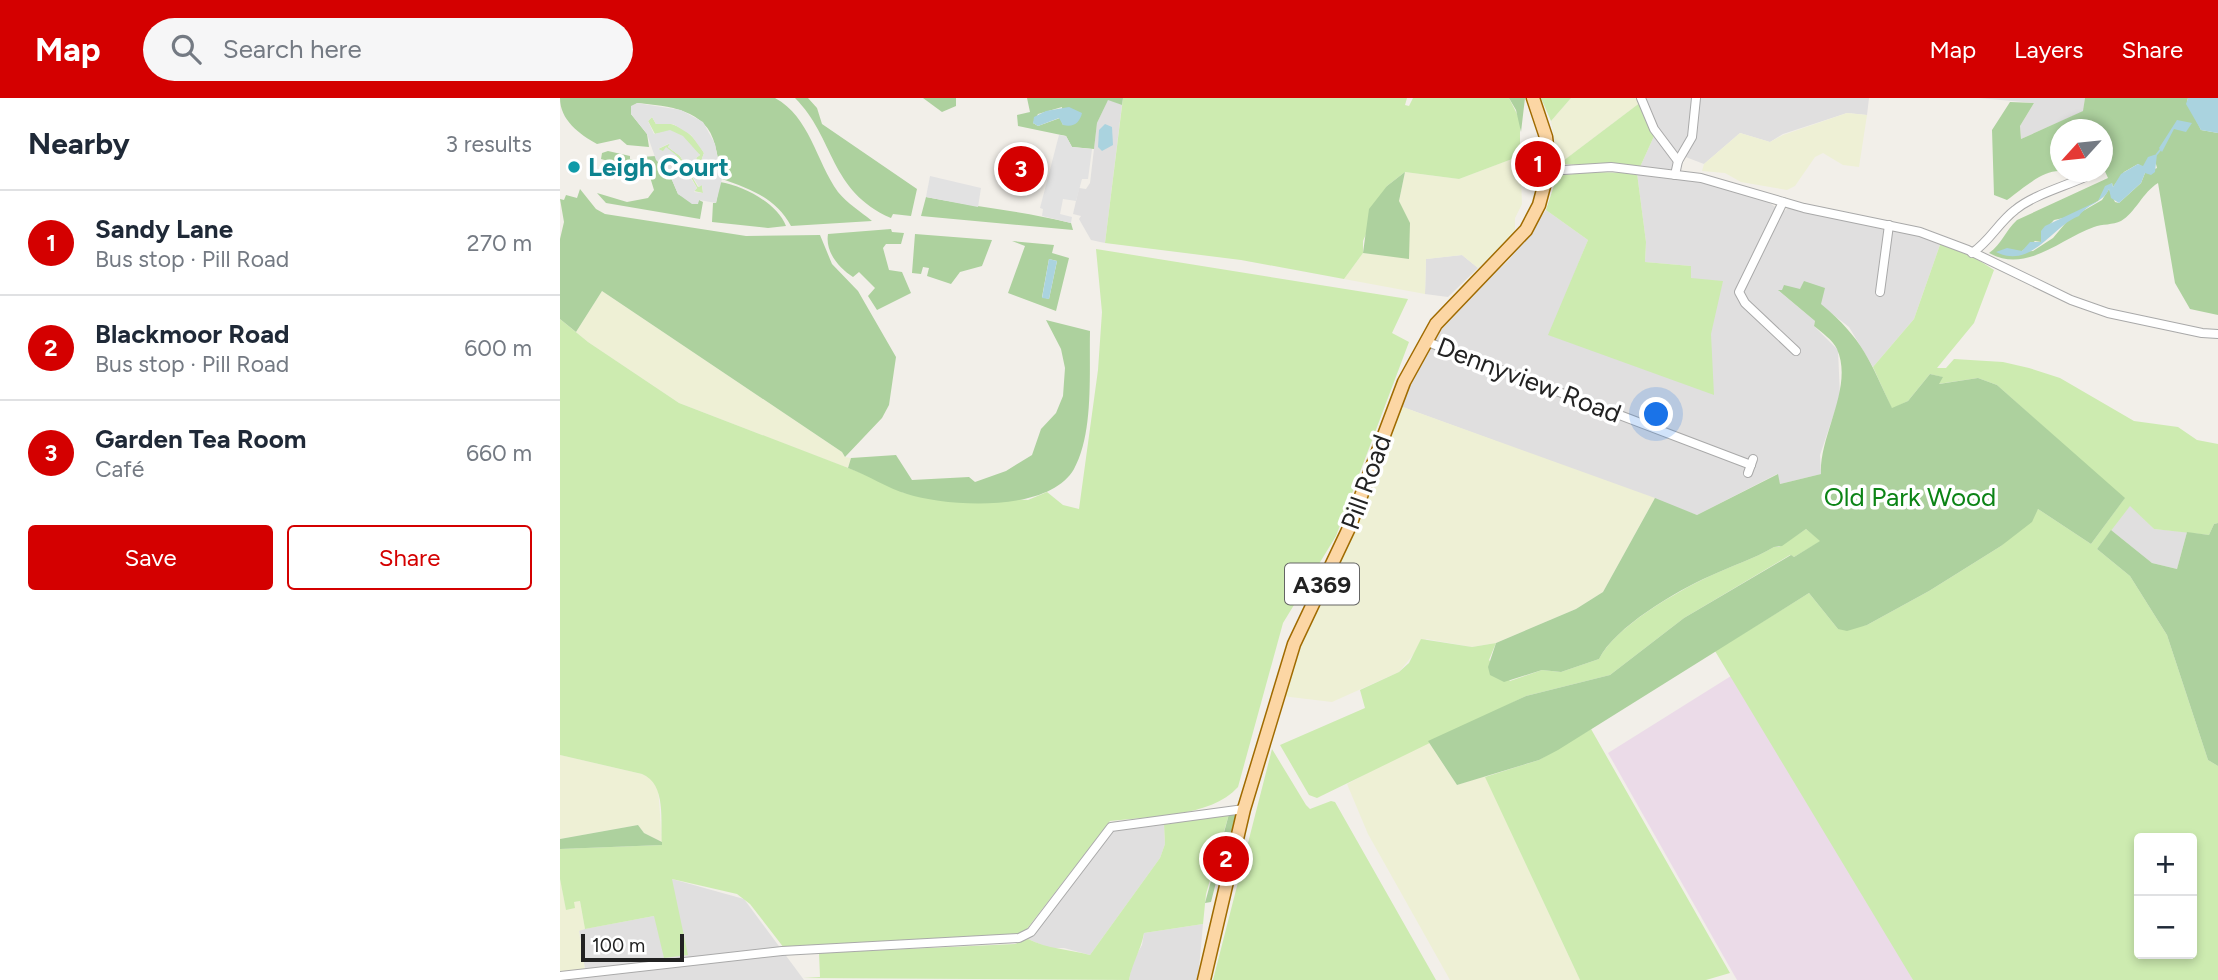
<!DOCTYPE html>
<html lang="en">
<head>
<meta charset="utf-8">
<style>
	:root { --surface:#fff; --page:#f6f6f7; --text:#1f2937; --muted:#747a83; --line:#e0e1e3; --accent:#d40000 }
	body { margin:0; font-family:Figtree,sans-serif; background:var(--page); color:var(--text) }
	.controls { position:absolute; right:21px; bottom:21px; display:grid; overflow:hidden; border-radius:7px; box-shadow:0 4px 10px #0003 }
	.controls button { width:63px; height:63px; display:grid; place-items:center; padding:0; border:0; border-bottom:2px solid var(--line); background:var(--surface); color:var(--text); font:35px sans-serif }
	.compass { position:absolute; left:1490px; top:21px; width:63px; height:63px; border-radius:50%; background:var(--surface); box-shadow:0 4px 10px #0003; rotate:243deg }
	.scale { position:absolute; left:21px; bottom:18px; width:103px; box-sizing:border-box; padding-left:7px; border:4px solid #222; border-top:0; font-size:19px; line-height:24px; white-space:nowrap; color:#222; -webkit-text-stroke:5px #fff; paint-order:stroke }
	.you { position:absolute; left:1097px; top:317px; width:24px; height:24px; margin:-18px; border:5px solid #fff; border-radius:50%; background:#1a73e8; box-shadow:0 0 0 10px #1a73e833 }
	.badge { display:grid; place-items:center; width:46px; height:46px; border-radius:50%; background:var(--accent); color:#fff; font-size:23px; font-weight:700 }
	.pin { position:absolute; translate:-50% -50%; border:4px solid #fff; box-shadow:0 2px 7px #0006 }
	.list { margin:0; padding:0; list-style:none }
	h2 { display:flex; justify-content:space-between; align-items:center; height:91px; margin:0; padding:0 28px; font-size:30px }
	h2 small { font-size:23px; font-weight:400; color:var(--muted) }
	.list li { display:grid; grid-template-columns:46px 1fr auto; gap:21px; align-items:center; box-sizing:border-box; height:105px; padding:0 28px; border-top:2px solid var(--line) }
	.list b { display:block; font-size:26px; white-space:nowrap }
	.list p { margin:0; font-size:23px; white-space:nowrap; color:var(--muted) }
	.list em { font-size:23px; font-style:normal; color:var(--muted) }
	.actions { display:flex; gap:14px; padding:21px 28px }
	.actions a { flex:1; padding:16px 0; border:2px solid var(--accent); border-radius:7px; text-align:center; font-size:24px; color:var(--accent) }
	.actions .main { background:var(--accent); color:#fff }
	.icon { flex:none; width:38px; height:38px; fill:none; stroke:currentColor; stroke-width:2; stroke-linecap:round; stroke-linejoin:round }
	.map { position:relative; flex:none; width:1658px; height:882px; overflow:hidden }
	header { display:flex; align-items:center; gap:42px; box-sizing:border-box; height:98px; padding:0 35px; background:var(--accent); color:#fff }
	header strong { font-size:33px }
	nav { display:flex; gap:38px; margin-inline-start:auto; font-size:24px }
	.search { width:490px; height:63px; background:var(--page); display:flex; align-items:center; gap:18px; box-sizing:border-box; padding:0 24px; border-radius:38px; color:var(--muted); font-size:26px }
	main { display:flex }
	aside { flex:1; background:var(--surface) }
	.map>svg:first-child { display:block }
	.residential { fill:#e0dfdf }
	.industrial { fill:#ebdbe8 }
	.farmland { fill:#eef0d5 }
	.grass { fill:#cdebb0; fill-rule:evenodd }
	.forest { fill:#add19e; fill-rule:evenodd }
	.parking { fill:#e2e2e2; fill-rule:evenodd }
	.water { fill:#aad3df }
	.lines { fill:none; stroke-linecap:round; stroke-linejoin:round }
	.stream { stroke:#aad3df; stroke-width:2 }
	.street-casing { stroke:#a9a9a9; stroke-width:10 }
	.primary-casing { stroke:#a06b00; stroke-width:15 }
	.street { stroke:#fff; stroke-width:8 }
	.primary { stroke:#fcd6a4; stroke-width:12 }
	.culture-dot { fill:#0f9aa8; stroke:#fff; stroke-width:2.5 }
	.labels { text-anchor:middle; dominant-baseline:central; stroke-width:7; stroke-linejoin:round; paint-order:stroke }
	.shield { fill:#fff; stroke:#646464; stroke-width:2 }
	.shield-label { font-size:24px; font-weight:bold; fill:#222 }
	.culture-label { font-size:26px; font-weight:bold; fill:#0d838f; stroke:#fff; text-anchor:start }
	.street-label { font-size:26px; fill:#222; stroke:#fff }
	.park-label { font-size:26px; fill:#0c8416; stroke:#fff }
</style>
</head>
<body>
<header>
<strong>Map</strong>
<div class="search"><svg class="icon" aria-label="search" viewBox="0 0 24 24"><circle cx="10" cy="10" r="6"/><path d="M15 15l6 6"/></svg>Search here</div>
<nav><a>Map</a><a>Layers</a><a>Share</a></nav>
</header>
<main>
<aside>
<h2>Nearby<small>3 results</small></h2>
<ul class="list">
<li><span class="badge">1</span><div><b>Sandy Lane</b><p>Bus stop · Pill Road</p></div><em>270 m</em></li>
<li><span class="badge">2</span><div><b>Blackmoor Road</b><p>Bus stop · Pill Road</p></div><em>600 m</em></li>
<li><span class="badge">3</span><div><b>Garden Tea Room</b><p>Café</p></div><em>660 m</em></li>
</ul>
<div class="actions"><a class="main">Save</a><a>Share</a></div>
</aside>
<div class="map">
<svg width="1658" height="882" viewBox="0 0 1658 882">
	<rect width="100%" height="100%" fill="#f2efe9"/>
	<g class="residential">
		<path d="M1083,0H1134L1128,39L1117,55L1096,30Z"/>
		<path d="M1139,0H1309L1307,17L1287,15L1223,36L1210,44L1180,35L1144,66L1123,58Z"/>
		<path d="M1419,0H1525L1524,13L1461,41L1460,28L1474,5Z"/>
		<path d="M548,1L562,7L545,145L531,142L519,121L521,118L513,116L519,90L526,91L530,85L537,25Z"/>
		<path d="M1095,36L1115,64L1112,73L1080,69Z"/>
		<path d="M1077,75L1141,84L1202,100L1223,114L1228,110L1326,129L1381,144L1354,221L1313,269L1289,229L1240,191L1219,193L1255,223L1254,228L1278,252L1280,298L1260,357L1261,376L1220,386L1217,376L1137,417L840,308L864,252L910,198L949,162L986,112L1028,142L989,237L1131,180V168L1085,164L1086,144Z"/>
		<path d="M902,157L918,170L888,199L865,196L866,161Z"/>
		<path d="M1570,407L1594,431L1627,434L1617,471L1592,465L1551,432Z"/>
		<path d="M604,726L605,746L600,760L530,857L504,850H489L468,841L554,732Z"/>
		<path d="M112,781L184,801L244,882H0L25,872L19,832L94,818Z"/>
		<path d="M643,826L638,882H569L572,865L582,847L584,835Z"/>
	</g>
	<path class="industrial" d="M1171,578L1346,869L1353,882H1177L1048,655Z"/>
	<g class="farmland">
		<path d="M1011,0H1079L1081,4L999,66L991,23Z"/>
		<path d="M1287,15L1307,17L1299,69L1283,67L1263,55L1255,59L1235,88L1227,92L1181,84L1165,75L1142,73L1144,66L1180,35L1210,44L1223,37Z"/>
		<path d="M960,58L962,106L955,120V135L918,170L902,157L866,161L865,196L784,181L803,155L849,160L839,103L845,74L899,81Z"/>
		<path d="M42,193L282,354L285,359L291,360L288,370L119,305L28,244L16,234Z"/>
		<path d="M840,308L1095,400L1043,494L1016,511L936,545L912,549L866,541L839,574L772,604L722,598L733,562L794,432Z"/>
		<path d="M868,643L897,687L925,678L1020,882H890L808,736L787,686Z"/>
		<path d="M0,657L82,676L92,681L98,689L102,744L84,735L78,727L0,741Z"/>
		<path d="M0,781L6,811L14,810V804L20,803L25,831L19,833L25,872L0,875Z"/>
	</g>
	<g class="grass">
		<path d="M563,0H847L845,7L849,8L853,0H949L960,22V58L899,81L845,74L827,88L803,143V155L784,181L681,162L545,145Z"/>
		<path d="M981,0H1011L991,23Z"/>
		<path d="M1081,4L1095,36L1080,69L999,66Z"/>
		<path d="M92,19L96,26C118,22 134,37 144,55L140,66L136,60L140,57L110,33L95,36L88,23Z"/>
		<path d="M111,45L108,49L120,58L138,89L142,87L143,95L134,93L137,90L122,63L98,51Z"/>
		<path d="M1031,74L1077,75L1086,144L1085,164L1131,168V180L1163,183L1151,236L1154,297L988,237L1028,142L986,112L997,78Z"/>
		<path d="M1381,144L1409,156L1434,172L1414,225L1377,270H1386L1394,261L1443,264L1469,270L1500,280L1574,323L1618,329L1637,342L1658,346V425L1654,426L1649,437L1594,431L1570,408L1537,451L1570,478L1607,537L1648,662L1658,668V882H1353L1155,553L1249,495L1278,531L1307,527L1369,493L1441,448L1478,411L1531,446L1564,401L1437,287L1418,280L1378,286L1382,279L1370,276L1348,303L1332,311L1313,269L1354,221ZM1579,740H1632V856H1579Z"/>
		<path d="M536,151L848,201L832,235L849,244L776,438L723,525L678,689C650,720 589,718 550,723L463,836L224,850L190,806L177,796L112,781L128,857L104,860L94,818L25,831L20,803L14,804L15,810L6,812L0,781V751L102,747C100,724 107,686 82,676L0,657V221L28,244L119,305L317,381L344,395L468,402L487,394L503,407L519,411L538,272L542,214Z"/>
		<path d="M1246,431L1261,443L1234,459L1230,457L1124,520L1050,577L966,598L757,700L749,697L720,647L805,610L800,592L839,574L849,565L861,541L912,549L936,545L929,562L950,583L982,572L1001,574L1039,561C1055,529 1116,494 1150,478C1171,468 1194,461 1214,449H1219Z"/>
		<path d="M1031,631L1170,875L1146,882H1020L925,679L979,662Z"/>
		<path d="M712,651L746,707L750,711L771,703L775,704L876,882H653Z"/>
		<path d="M669,716L646,796L643,826L584,835C581,852 572,865 569,882L243,880L260,879L259,855L455,846L468,841C488,851 508,851 530,857L600,760L605,746L604,726Z"/>
	</g>
	<g class="forest">
		<path d="M0,0H215C250,19 256,63 278,94C287,105 301,114 312,123L231,128C216,100 190,91 162,81C159,69 158,58 155,47C147,11 108,8 77,5L71,16L87,36L89,49L67,47L60,41L37,46C19,36 0,22 0,0Z"/>
		<path d="M235,0H248L257,10L262,26L357,91L351,118L333,116L331,120C269,93 275,40 235,0Z"/>
		<path d="M363,0H396V8L382,14Z"/>
		<path d="M467,0H563L562,7L548,2L537,25L534,51L512,49L506,38L458,28L457,17L470,14ZM502,9L503,27L500,20L478,28L473,25L478,16Z"/>
		<path d="M949,0H965L961,34L956,12Z"/>
		<path d="M1525,0H1628L1627,3L1641,32L1658,35V217L1630,211L1615,185L1598,85C1583,94 1575,115 1561,123C1553,127 1542,126 1534,129C1500,141 1466,176 1429,155C1442,146 1445,133 1457,122L1548,80L1543,69L1542,32H1500L1499,73C1481,73 1461,92 1447,102L1434,97L1432,32L1450,4L1474,5L1460,28L1461,41L1523,13ZM1594,58L1597,70L1585,75L1581,85L1559,105L1555,104L1549,91L1542,102L1509,121L1493,140L1473,153L1442,155L1462,153L1475,143L1481,144L1483,140L1481,136L1494,122L1508,119L1538,103L1552,85L1553,89L1564,74L1578,66L1583,69Z"/>
		<path d="M48,53L70,58V61L78,64L81,59L96,58L109,75L118,96L137,106L139,102L143,104L140,121L46,105L37,95L67,104L88,100L94,92L90,79L77,71L41,61L42,55Z"/>
		<path d="M845,74L839,103L850,125L849,161L803,155L809,111L827,88Z"/>
		<path d="M160,84C184,88 217,105 226,128L208,130L152,124L153,105H156Z"/>
		<path d="M20,91L36,111L45,116L186,138L260,137L272,166L298,193L336,259L329,307L322,320L285,359L282,354L42,193L16,234L0,221V141L4,124L0,101L4,102L6,97L17,100Z"/>
		<path d="M366,99C417,109 461,113 511,125L513,132L361,118Z"/>
		<path d="M331,131L332,134L344,135L341,146H326L323,150L329,172L342,174L351,195L317,212L308,198L315,190L299,174L293,179C279,170 265,154 268,136Z"/>
		<path d="M355,136L432,142L422,168L400,174L391,186L367,178L369,170L363,169L361,176L352,175Z"/>
		<path d="M452,143L494,147L492,155L509,160L496,213L448,195L465,148ZM489,161L497,163L489,201L482,199Z"/>
		<path d="M1244,183L1265,190L1261,206C1304,242 1309,262 1332,310L1348,303L1370,276L1383,279L1379,286L1418,280L1437,287L1565,400L1531,446L1478,411L1472,424L1441,448L1369,493L1307,527L1287,533L1278,531L1249,495L998,652L979,662L897,687L868,643L966,598L1050,577L1124,520L1231,457L1234,459L1260,443L1246,431L1222,448L1214,449C1194,461 1171,468 1150,478C1116,493 1055,529 1039,561L1001,574L982,572L944,584L930,577L928,569L936,545L1016,511L1043,494L1095,400L1137,417L1218,376L1220,386L1261,376C1259,337 1294,289 1277,251C1273,242 1261,234 1254,228L1255,223L1218,192H1222L1224,187L1240,191Z"/>
		<path d="M486,222L530,233C529,274 534,335 514,371C489,415 388,409 347,396C327,390 308,377 288,370L291,360L336,357L352,382L409,379L415,384L446,373L472,357L481,331L496,315L503,298L505,270L501,251Z"/>
		<path d="M1658,425V668L1648,662L1607,537L1570,478L1537,451L1551,432L1592,465L1617,471L1627,434L1649,437L1654,426Z"/>
		<path d="M676,715L673,736L663,757L651,804L645,805L669,716Z"/>
		<path d="M78,727L84,735L102,744V747L0,751V741Z"/>
	</g>
	<g class="parking">
		<path d="M77,5L121,12L143,24L155,46L162,81L156,105L139,102L138,106H132L118,96L109,75L96,62L87,36L71,16V8ZM92,19L96,26H113L131,37L144,55L140,66L136,60L140,57L123,38L110,32L94,36L88,23ZM110,45L108,49L120,58L139,89L142,87L143,95L134,94L137,90L116,57L106,49L103,53L98,51Z"/>
		<path d="M499,37L506,38L512,49L532,51L528,81H522L516,103L503,101L500,116L512,119L511,125L482,118L483,111L480,110Z"/>
		<path d="M370,78L421,90L418,109L366,99Z"/>
	</g>
	<g class="water">
		<path d="M1628,0H1658V35L1641,32L1626,6Z"/>
		<path d="M509,9L522,15C520,24 514,30 503,27L499,20L478,28L473,25L474,19L486,13Z"/>
		<path d="M1617,22L1632,25L1626,34L1614,31L1602,54L1599,50Z"/>
		<path d="M545,26L552,29L553,47L542,53L538,49L539,32Z"/>
		<path d="M1597,56L1595,74L1591,77L1585,75L1581,85L1559,105L1551,100L1549,91C1544,104 1527,106 1519,118C1493,127 1472,172 1436,154L1447,150L1462,153L1470,144H1481V133L1485,128L1538,103L1545,88L1552,85L1553,89L1561,76L1578,66L1583,68L1588,59Z"/>
		<path d="M489,161L497,163L489,201L482,200Z"/>
	</g>
	<g class="lines">
		<path class="stream" d="M1597,56L1601,51"/>
		<defs>
			<g id="street">
				<path d="M1081,0L1094,31L1118,63"/>
				<path d="M988,73L1051,69L1141,80L1244,110L1360,134L1408,152L1511,202L1548,215L1642,235L1658,236"/>
				<path d="M1115,77L1118,63L1132,39L1136,0"/>
				<path d="M1223,104L1179,194L1185,205L1236,253"/>
				<path d="M1412,155C1430,143 1438,125 1455,112C1473,97 1503,89 1525,79"/>
				<path d="M1320,194L1329,127"/>
				<path d="M865,243L1191,367"/>
				<path d="M1188,375L1193,361"/>
				<path d="M0,878L222,853L459,840L471,834L551,729L684,711"/>
			</g>
			<path id="primary" d="M644,882L684,711L734,546L789,430L844,284L876,226L966,132L979,107L988,73V56L986,39L973,0"/>
		</defs>
		<use href="#street" class="street-casing"/>
		<use href="#primary" class="primary-casing"/>
		<use href="#street" class="street"/>
		<use href="#primary" class="primary"/>
	</g>
	<circle class="culture-dot" cx="14" cy="69" r="7"/>
	<g class="labels">
		<rect class="shield" x="725" y="465.5" width="74" height="41" rx="5"/>
		<g class="shield-label">
			<text x="762" y="486">A369</text>
		</g>
		<g class="culture-label">
			<text x="28" y="69">Leigh Court</text>
		</g>
		<g class="street-label">
			<text transform="translate(969 282) rotate(21)">Dennyview Road</text>
			<text transform="translate(806 384) rotate(-70)">Pill Road</text>
		</g>
		<g class="park-label">
			<text x="1350" y="399">Old Park Wood</text>
		</g>
	</g>
</svg>
<div class="controls">
<button>+</button>
<button>−</button>
</div>
<svg class="compass" viewBox="-18 -18 36 36"><path d="M0-13l5 13h-10z" fill="#e53935"/><path d="M0 13l5-13h-10z" fill="#747a83"/></svg>
<div class="scale">100 m</div>
<div class="you"></div>
<div class="pin badge" style="left:978px;top:66px">1</div>
<div class="pin badge" style="left:666px;top:761px">2</div>
<div class="pin badge" style="left:461px;top:71px">3</div>
</div>
</main>
</body>
</html>
